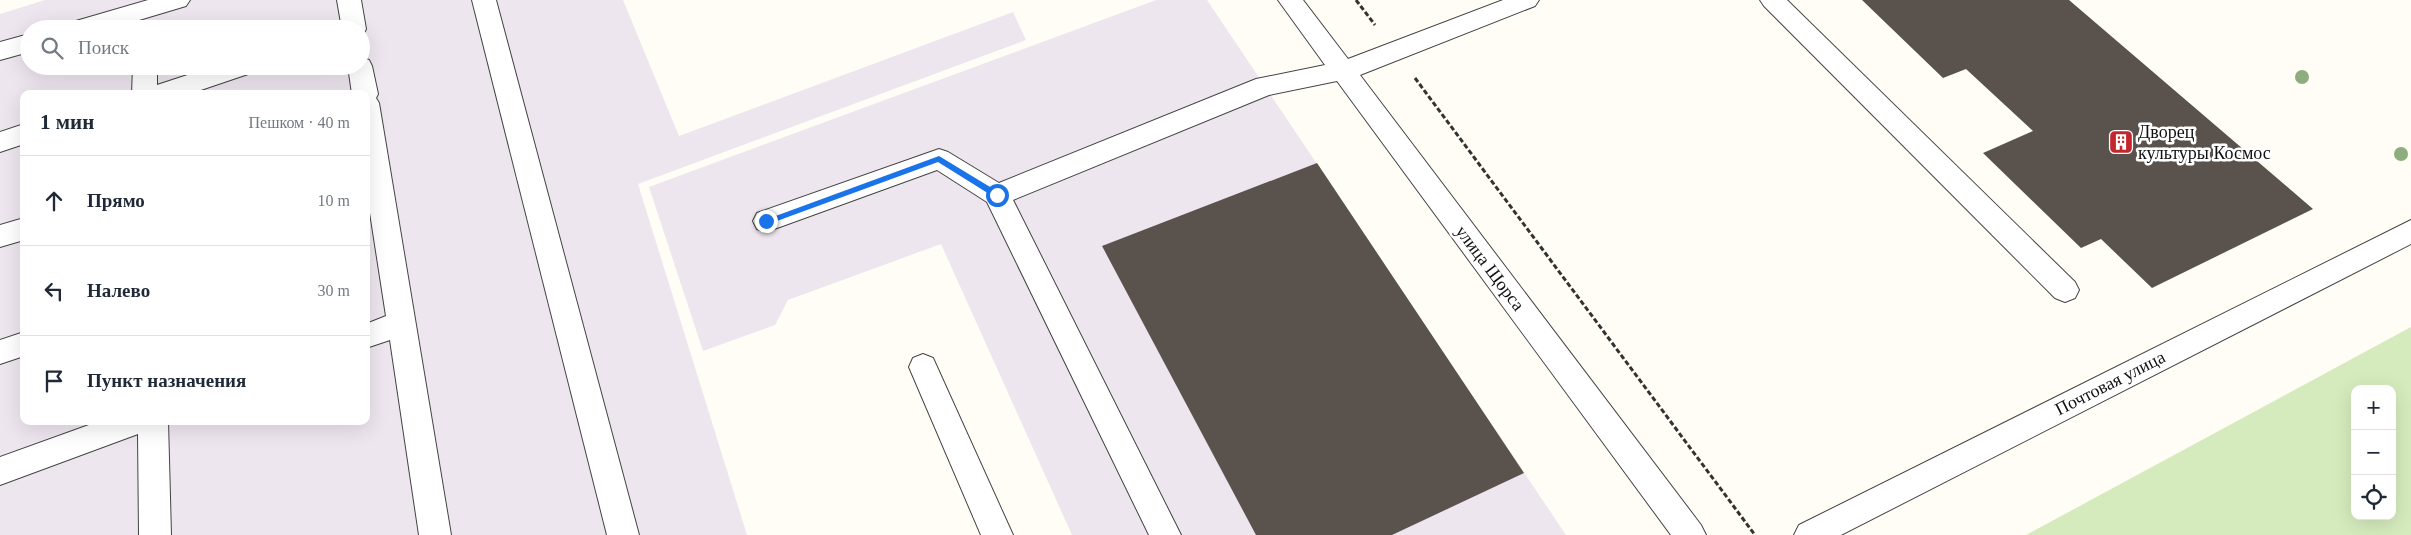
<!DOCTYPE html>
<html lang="ru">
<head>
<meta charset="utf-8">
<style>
	:root { --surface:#fff; --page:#f2f2f3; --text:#1f2937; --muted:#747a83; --line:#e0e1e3 }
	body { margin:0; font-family:"Times New Roman",serif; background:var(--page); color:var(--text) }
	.controls { position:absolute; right:15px; bottom:15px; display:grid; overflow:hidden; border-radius:10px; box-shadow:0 5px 20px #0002 }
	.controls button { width:45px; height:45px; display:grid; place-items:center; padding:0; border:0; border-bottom:1px solid var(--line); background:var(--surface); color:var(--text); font:25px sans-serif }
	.stop { position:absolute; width:15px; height:15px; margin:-11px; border:4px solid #1a73e8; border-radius:50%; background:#fff }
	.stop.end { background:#1a73e8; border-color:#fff; box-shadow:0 1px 5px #0008 }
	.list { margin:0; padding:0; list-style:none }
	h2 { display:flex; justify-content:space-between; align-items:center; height:65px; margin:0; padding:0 20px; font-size:21px }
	h2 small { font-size:16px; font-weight:400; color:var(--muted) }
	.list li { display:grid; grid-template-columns:32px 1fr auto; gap:15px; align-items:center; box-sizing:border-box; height:90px; padding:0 20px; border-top:1px solid var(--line) }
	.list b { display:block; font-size:19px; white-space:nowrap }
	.list em { font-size:16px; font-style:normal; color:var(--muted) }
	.icon { flex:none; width:28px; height:28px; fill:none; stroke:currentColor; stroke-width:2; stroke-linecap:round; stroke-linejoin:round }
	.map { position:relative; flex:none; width:2411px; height:535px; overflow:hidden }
	.search { position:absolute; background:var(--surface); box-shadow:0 5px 20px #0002; left:20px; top:20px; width:350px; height:55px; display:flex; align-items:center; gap:12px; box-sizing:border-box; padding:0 18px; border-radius:28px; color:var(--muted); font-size:19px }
	.panel { position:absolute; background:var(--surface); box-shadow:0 5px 20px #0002; left:20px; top:90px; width:350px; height:335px; border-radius:10px }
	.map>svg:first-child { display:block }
	.industrial { fill:#eee6ef; fill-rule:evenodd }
	.green { fill:#d5ebbd; fill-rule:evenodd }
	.building { fill:#5a524d }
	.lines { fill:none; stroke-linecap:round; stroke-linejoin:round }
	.minor-casing { stroke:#444; stroke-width:2 }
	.path { stroke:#333; stroke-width:3; stroke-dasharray:5 2.5; stroke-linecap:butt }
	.minor { fill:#fff; fill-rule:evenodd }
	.tree { fill:#8dad7f }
	.route { fill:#1a73e8 }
	.labels { text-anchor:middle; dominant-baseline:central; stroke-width:5; stroke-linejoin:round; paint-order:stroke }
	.poi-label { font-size:18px; fill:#111; stroke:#fff; text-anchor:start }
	.street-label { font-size:18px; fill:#111; stroke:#fff }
</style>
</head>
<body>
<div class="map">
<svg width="2411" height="535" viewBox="0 0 2411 535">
	<rect width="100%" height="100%" fill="#fffdf5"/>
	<g class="industrial">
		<path d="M45,0H623L679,136L1013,12L1026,40L638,184L747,535H0V14ZM29,29H361V66H29ZM24,94H366V421H24Z"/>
		<path d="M1156,0H1207L1566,535H1072L941,244L788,300L775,325L703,351L649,187Z"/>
	</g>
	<path class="green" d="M2411,327V535H2026ZM2355,389H2392V516H2355Z"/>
	<g class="building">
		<path d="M1862,0H2069L2313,209L2152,288L2101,239L2081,248L1983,153L2033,131L1966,69L1943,78Z"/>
		<path d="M1317,163L1524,473L1392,535H1256L1102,246Z"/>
	</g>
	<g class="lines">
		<defs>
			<g id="minor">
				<path d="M148,0H190L186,6L109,29H66L69,23Z"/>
				<path d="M337,0H361L366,29L363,35L361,29H342Z"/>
				<path d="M472,0H496L639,535H607Z"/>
				<path d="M1278,0H1303L1348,59L1503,0H1539L1535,6L1360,75L1701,525L1706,535H1671L1337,81L1269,95L1013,200L1181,535H1149L987,202L937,170L766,232L757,229L753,221L757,213L939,149L948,152L999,183L1256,79L1325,65Z"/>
				<path d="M1760,0H1787L2075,282L2079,290L2075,298L2065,302L2055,298L1764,6Z"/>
				<path d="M29,34V52L0,60V42Z"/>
				<path d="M361,57L369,60L372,66L378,94L376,98L379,103L451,535H419L390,340L366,348V324L386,316L366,187V94H352L348,66H361Z"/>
				<path d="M133,66H157V85L215,66H257L254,72L189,94H132Z"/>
				<path d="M24,124V144L0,152V132Z"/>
				<path d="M24,218V240L0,247V225Z"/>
				<path d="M2411,220V244L1841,535H1794L1799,525Z"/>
				<path d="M24,332V356L0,364V340Z"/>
				<path d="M923,354L933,358L1013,535H981L909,367L913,358Z"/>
				<path d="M100,421H168L171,535H139L138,434L0,485V457Z"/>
			</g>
		</defs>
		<use href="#minor" class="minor-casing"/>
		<g class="path">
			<path d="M1356,0L1375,25"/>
			<path d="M1415,78L1755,535"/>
		</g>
		<use href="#minor" class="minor"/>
	</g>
	<g class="tree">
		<circle cx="2302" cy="77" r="7"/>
		<circle cx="2401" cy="154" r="7"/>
	</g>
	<path class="route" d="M939,156L1000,193V197H994L938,162L766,225L762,221Z"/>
	<defs>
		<symbol id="building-square" viewBox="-11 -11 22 22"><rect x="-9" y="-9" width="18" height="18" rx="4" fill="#c4262e" stroke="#fff"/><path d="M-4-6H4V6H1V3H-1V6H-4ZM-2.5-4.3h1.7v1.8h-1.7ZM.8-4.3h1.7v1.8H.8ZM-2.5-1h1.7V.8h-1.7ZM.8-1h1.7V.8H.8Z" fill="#fff"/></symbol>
	</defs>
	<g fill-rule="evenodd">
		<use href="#building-square" x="2107" y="128" width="28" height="28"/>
	</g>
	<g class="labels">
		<g class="poi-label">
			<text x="2138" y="132">Дворец<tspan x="2138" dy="21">культуры Космос</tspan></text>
		</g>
		<g class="street-label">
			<text transform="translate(1490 268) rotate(53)">улица Щорса</text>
			<text transform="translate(2110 383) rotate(-27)">Почтовая улица</text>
		</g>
	</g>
</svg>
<div class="controls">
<button>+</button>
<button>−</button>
<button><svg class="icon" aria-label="locate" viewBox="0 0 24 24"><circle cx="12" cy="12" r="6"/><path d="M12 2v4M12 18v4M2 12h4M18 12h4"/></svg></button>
</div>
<div class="stop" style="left:997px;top:195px"></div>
<div class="stop end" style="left:766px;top:221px"></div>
<div class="search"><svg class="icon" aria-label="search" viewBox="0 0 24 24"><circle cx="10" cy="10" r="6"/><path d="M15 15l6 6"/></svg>Поиск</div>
<section class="panel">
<h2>1 мин<small>Пешком · 40 m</small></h2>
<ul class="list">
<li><svg class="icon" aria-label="ahead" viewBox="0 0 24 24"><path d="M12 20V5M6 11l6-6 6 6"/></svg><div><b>Прямо</b></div><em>10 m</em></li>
<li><svg class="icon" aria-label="left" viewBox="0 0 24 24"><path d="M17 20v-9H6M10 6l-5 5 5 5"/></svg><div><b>Налево</b></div><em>30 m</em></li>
<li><svg class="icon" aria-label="arrive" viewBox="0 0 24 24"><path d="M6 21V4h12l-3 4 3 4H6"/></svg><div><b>Пункт назначения</b></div></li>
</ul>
</section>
</div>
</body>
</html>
